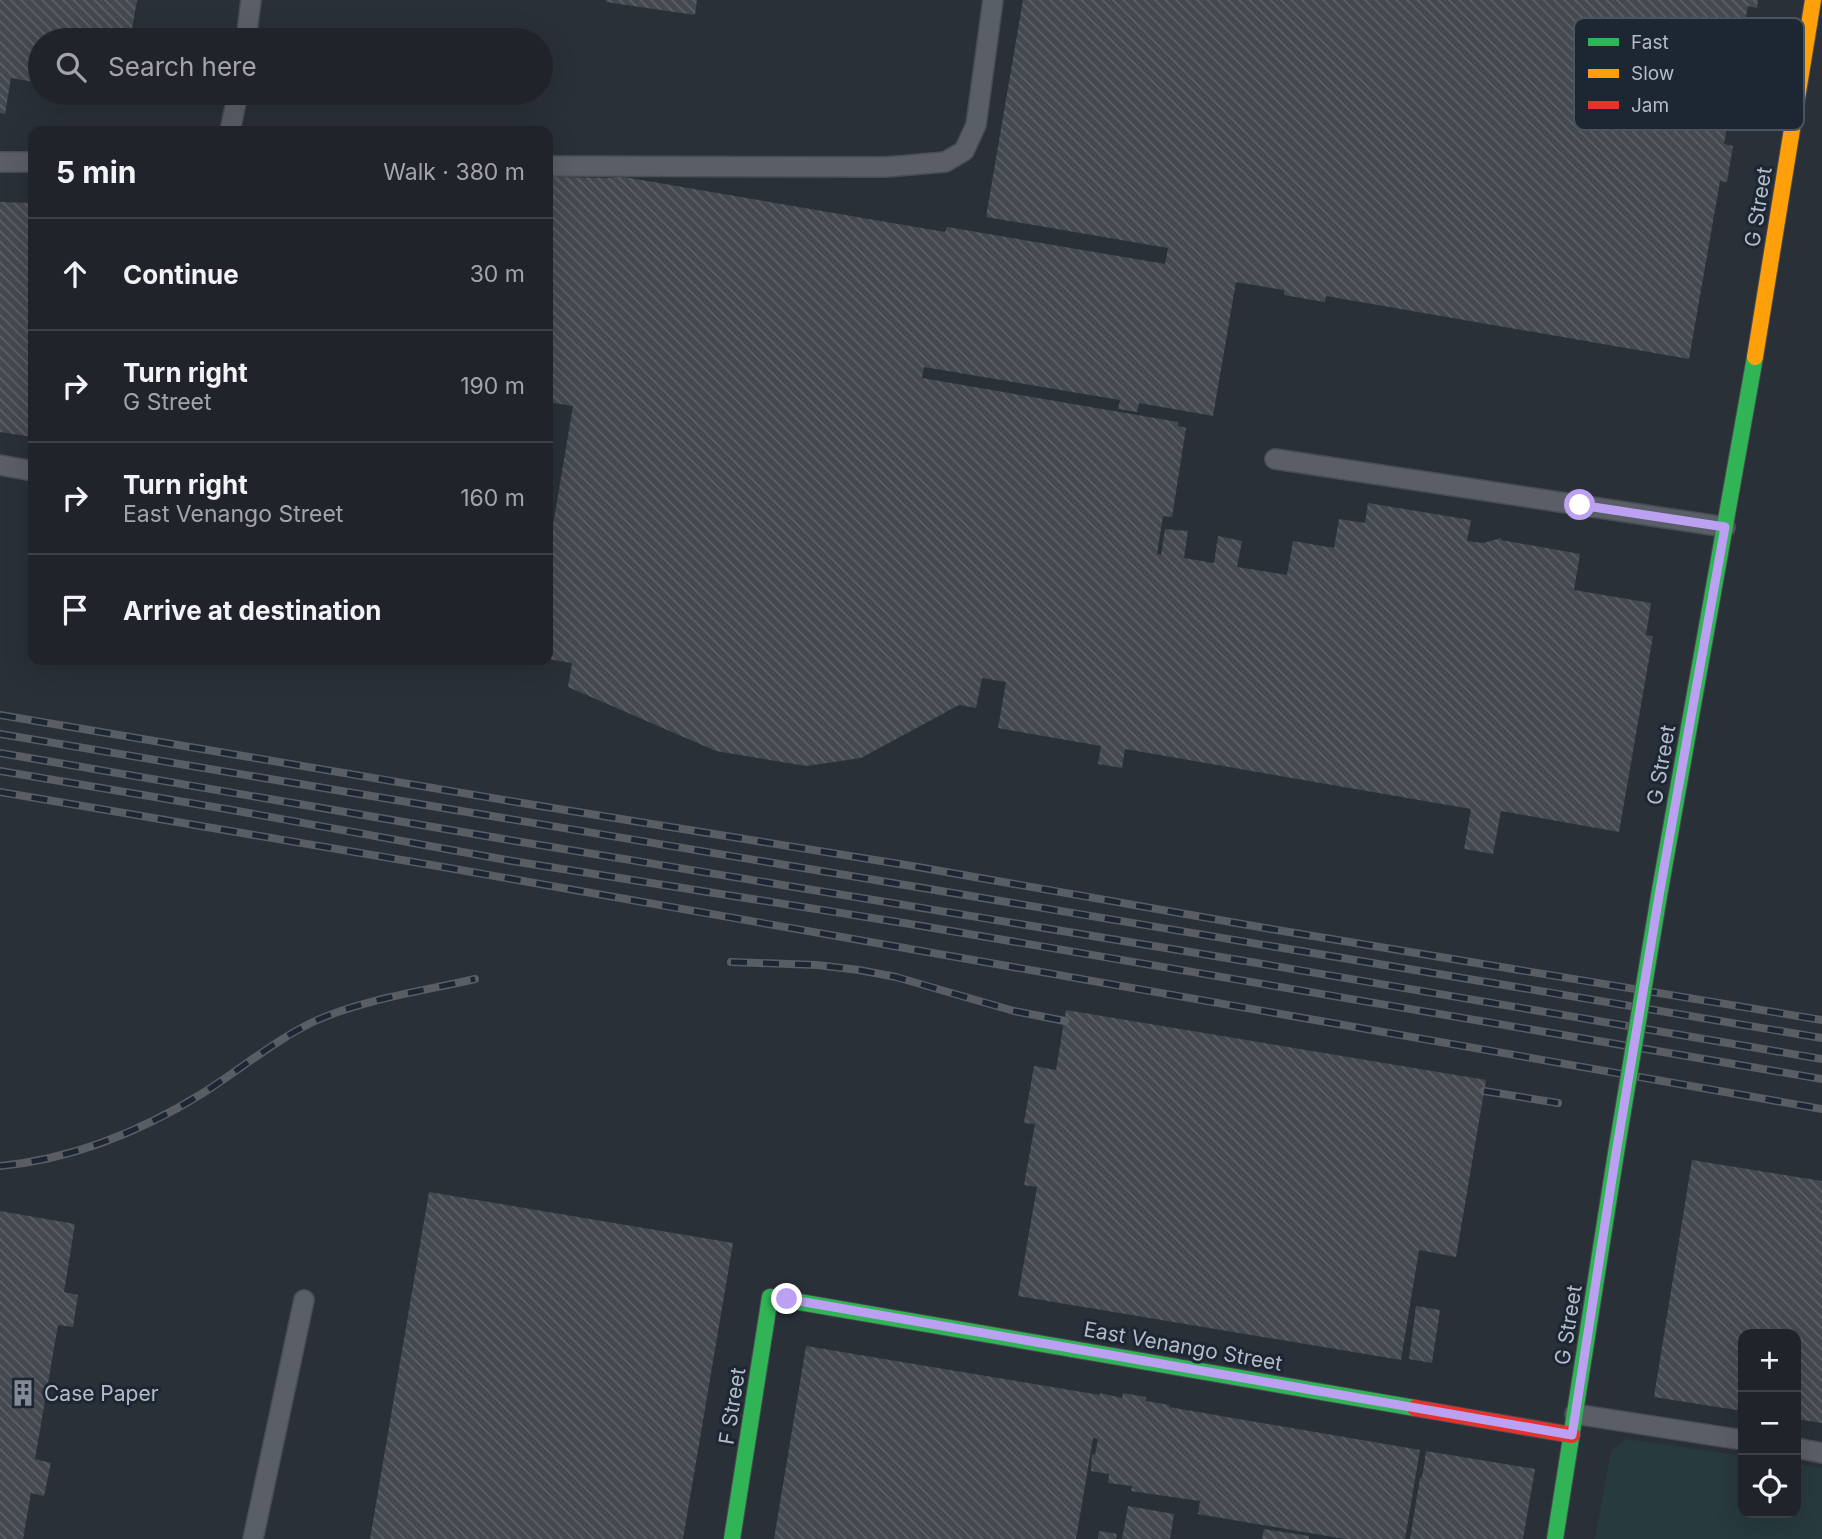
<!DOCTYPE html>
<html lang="en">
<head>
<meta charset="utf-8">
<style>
	:root { --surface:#20242a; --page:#2d3036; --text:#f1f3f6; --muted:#a2a4a8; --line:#3d4147 }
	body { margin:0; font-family:Inter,sans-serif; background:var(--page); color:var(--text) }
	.controls { position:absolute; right:21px; bottom:21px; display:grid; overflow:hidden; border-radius:14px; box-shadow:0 7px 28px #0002 }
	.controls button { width:63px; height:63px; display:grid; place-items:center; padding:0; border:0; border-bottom:2px solid var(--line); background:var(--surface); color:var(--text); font:35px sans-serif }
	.stop { position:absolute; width:21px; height:21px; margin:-16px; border:5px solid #bca0f2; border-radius:50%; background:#fff }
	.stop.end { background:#bca0f2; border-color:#fff; box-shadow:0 2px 7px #0008 }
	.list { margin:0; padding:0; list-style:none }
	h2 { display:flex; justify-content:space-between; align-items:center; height:91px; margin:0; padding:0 28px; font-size:30px }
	h2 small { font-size:23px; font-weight:400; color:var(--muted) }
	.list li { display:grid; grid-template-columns:46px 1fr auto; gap:21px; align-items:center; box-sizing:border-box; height:112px; padding:0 28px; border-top:2px solid var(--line) }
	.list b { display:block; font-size:26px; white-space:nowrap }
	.list p { margin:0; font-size:23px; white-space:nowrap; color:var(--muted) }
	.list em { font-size:23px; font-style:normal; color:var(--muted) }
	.icon { flex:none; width:38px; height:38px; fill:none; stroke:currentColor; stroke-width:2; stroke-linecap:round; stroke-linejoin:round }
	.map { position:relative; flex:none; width:1822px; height:1539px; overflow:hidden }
	.search { position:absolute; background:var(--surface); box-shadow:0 7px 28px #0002; left:28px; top:28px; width:525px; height:77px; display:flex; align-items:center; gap:18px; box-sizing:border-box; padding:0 24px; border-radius:38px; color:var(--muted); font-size:26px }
	.panel { position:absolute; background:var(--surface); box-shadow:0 7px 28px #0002; left:28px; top:126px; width:525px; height:539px; border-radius:14px }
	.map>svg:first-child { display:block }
	.pitch { fill:#273a3e }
	.building { fill:url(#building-back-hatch) }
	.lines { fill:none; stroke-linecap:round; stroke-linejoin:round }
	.lane-casing { stroke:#484c53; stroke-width:22 }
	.fast-casing { stroke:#484c53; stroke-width:18 }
	.slow-casing { stroke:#484c53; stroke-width:18 }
	.jam-casing { stroke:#484c53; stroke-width:18 }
	.lane { stroke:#5a5e66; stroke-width:19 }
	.fast { stroke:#30b455; stroke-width:16 }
	.slow { stroke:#ff9f0a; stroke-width:16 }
	.jam { stroke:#e5322d; stroke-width:16 }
	.rail-casing { stroke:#595d64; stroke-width:8 }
	.rail { stroke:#1d2633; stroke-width:5; stroke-dasharray:16; stroke-linecap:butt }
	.fast-bridge-casing { stroke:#484c53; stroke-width:18; stroke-linecap:butt }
	.fast-bridge { stroke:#30b455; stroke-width:16 }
	.route { stroke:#bca0f2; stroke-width:9 }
	.labels { text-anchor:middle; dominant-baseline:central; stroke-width:6; stroke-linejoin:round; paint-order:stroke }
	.street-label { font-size:21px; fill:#b4bcc9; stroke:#1d2633 }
	.poi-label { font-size:21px; fill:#b4bcc9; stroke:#1d2633; text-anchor:start }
	.key { fill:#1d2633; stroke:#4a5360; stroke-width:2 }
	.key-label { font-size:19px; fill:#b4bcc9 }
</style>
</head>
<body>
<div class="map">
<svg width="1822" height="1539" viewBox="0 0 1822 1539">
	<defs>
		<pattern id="building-back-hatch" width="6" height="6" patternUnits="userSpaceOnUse" patternTransform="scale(1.75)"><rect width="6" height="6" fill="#444950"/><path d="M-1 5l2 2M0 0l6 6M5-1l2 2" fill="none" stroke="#5d6168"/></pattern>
	</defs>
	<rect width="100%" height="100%" fill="#2a3038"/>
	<path class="pitch" d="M1627,1439L1743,1456V1513H1796V1464L1822,1468V1539H1595L1611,1451Z"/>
	<g class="building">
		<path d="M0,0H137L130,40H40V83L11,78L5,114L0,113Z"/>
		<path d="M606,0H697L695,15L606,2Z"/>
		<path d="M1023,0H1758L1757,8L1748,6L1742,38L1754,40L1745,92L1733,90L1724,144L1733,146L1727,182L1720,181L1689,359L1326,296L1325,302L1284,295V290L1236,282L1213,416L1139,403L1137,412L1118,409L1120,400L924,367L922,378L1178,422V426L1186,428L1172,517L1163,516L1157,554L1161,555L1165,529L1188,531L1184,558L1214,563L1218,536L1242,541L1237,567L1287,575L1293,541L1334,548L1339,519L1365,523L1368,503L1471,520L1467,541L1483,543L1501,538V540L1580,554L1574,590L1651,603L1646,635L1653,636L1619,832L1501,811L1493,854L1464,849L1471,809L1125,749L1122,768L1098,764L1101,746L998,728L1006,682L982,678L976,708L959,705L861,758L806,766L716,751L568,687L572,663L548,659V555L573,406L548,402V177L612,178V175L945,232L947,227L1165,264L1168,248L986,217Z"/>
		<path d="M0,202L33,203V437L0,432Z"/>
		<path d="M1066,1010L1486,1080L1456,1257L1419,1250L1401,1360L1018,1296L1037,1187L1024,1185L1035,1124L1024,1123L1034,1066L1056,1070Z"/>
		<path d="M1692,1160L1822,1181V1423L1796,1419V1334H1743V1411L1654,1397Z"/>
		<path d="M429,1192L733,1243L683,1539H370Z"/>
		<path d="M0,1211L75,1224L64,1292L78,1295L73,1327L58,1325L35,1459L51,1463L44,1496L31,1493L23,1539H0Z"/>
		<path d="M1416,1306L1440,1310L1432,1363L1409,1359Z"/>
		<path d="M806,1346L1100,1395V1393L1122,1398L1123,1393L1146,1397V1401L1169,1405V1407L1420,1450L1405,1539H1345L1198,1514L1200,1501L1131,1491L1132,1486L1108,1483L1109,1474L1091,1471L1092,1454L1095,1455L1098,1439L1093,1438L1076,1539H774Z"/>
		<path d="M1426,1451L1535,1469L1523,1539H1410L1420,1478H1422Z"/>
		<path d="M1128,1506L1174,1514L1170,1539H1122Z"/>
		<path d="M1264,1529L1309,1536V1539H1262Z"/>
		<path d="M1099,1531L1117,1534L1116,1539H1098Z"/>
	</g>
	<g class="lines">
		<defs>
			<g id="lane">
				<path d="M246,40L251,0"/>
				<path d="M230,131L238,93"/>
				<path d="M0,162H33"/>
				<path d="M548,166L886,167L945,162L964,151L976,125L993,0"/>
				<path d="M1275,459L1725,527"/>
				<path d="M0,465L33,471"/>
				<path d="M1575,1414L1743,1440"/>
				<path d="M1796,1448L1822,1453"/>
				<path d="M253,1539L304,1300"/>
			</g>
			<g id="fast">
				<path d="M1660,890L1755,357"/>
				<path d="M732,1539L770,1297L1415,1408"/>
				<path d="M1555,1539L1616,1153"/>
			</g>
			<path id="slow" d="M1755,357L1813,0"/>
			<path id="jam" d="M1415,1408L1572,1435"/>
		</defs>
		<use href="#lane" class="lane-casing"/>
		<use href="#fast" class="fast-casing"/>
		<use href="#slow" class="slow-casing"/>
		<use href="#jam" class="jam-casing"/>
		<use href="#lane" class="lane"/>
		<use href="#fast" class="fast"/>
		<use href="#slow" class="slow"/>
		<use href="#jam" class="jam"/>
		<defs>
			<g id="rail">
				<path d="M0,715L522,803L912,866L1265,928L1822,1020"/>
				<path d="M0,734L1822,1038"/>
				<path d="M0,753L515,841L1257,963L1822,1059"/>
				<path d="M0,771L232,810L512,861L910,924L1822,1079"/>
				<path d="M0,792L449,868L1822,1109"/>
				<path d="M731,962L817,965L859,970L896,977L1014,1011L1065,1021"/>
				<path d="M1484,1091L1558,1103"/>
				<path d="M0,1166C72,1159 142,1131 203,1093C241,1069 275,1040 315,1021C364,999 423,991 475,979"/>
			</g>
		</defs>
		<use href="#rail" class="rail-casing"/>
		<use href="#rail" class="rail"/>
		<defs>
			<path id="fast-bridge" d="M1616,1153L1660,890"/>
		</defs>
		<use href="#fast-bridge" class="fast-bridge-casing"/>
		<use href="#fast-bridge" class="fast-bridge"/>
	</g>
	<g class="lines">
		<path class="route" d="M787,1299L1572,1435L1616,1153L1660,890L1725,527L1580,505"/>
	</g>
	<defs>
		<symbol id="building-bare" viewBox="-9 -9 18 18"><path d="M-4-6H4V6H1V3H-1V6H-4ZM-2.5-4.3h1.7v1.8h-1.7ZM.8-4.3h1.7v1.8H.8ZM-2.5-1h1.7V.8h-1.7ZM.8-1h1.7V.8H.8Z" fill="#848b96" stroke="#1d2633" stroke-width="2.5" paint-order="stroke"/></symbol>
	</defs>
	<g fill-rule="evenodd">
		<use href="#building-bare" x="4" y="1374" width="38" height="38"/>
	</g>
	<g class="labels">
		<g class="street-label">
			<text transform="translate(1758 207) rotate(-81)">G Street</text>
			<text transform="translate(1661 765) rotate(-80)">G Street</text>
			<text transform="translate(1568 1325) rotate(-81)">G Street</text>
			<text transform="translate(1183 1346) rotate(10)">East Venango Street</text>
			<text transform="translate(732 1406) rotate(-81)">F Street</text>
		</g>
		<g class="poi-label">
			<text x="44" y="1393">Case Paper</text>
		</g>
	</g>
	<rect x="1574" y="18" width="230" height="112" rx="10" class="key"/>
	<rect x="1588" y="38" width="31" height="8" fill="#30b455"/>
	<rect x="1588" y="69" width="31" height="9" fill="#ff9f0a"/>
	<rect x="1588" y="101" width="31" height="8" fill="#e5322d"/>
	<g class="key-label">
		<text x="1631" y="49">Fast</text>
		<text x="1631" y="80">Slow</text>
		<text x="1631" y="112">Jam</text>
	</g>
</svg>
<div class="controls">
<button>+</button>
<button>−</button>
<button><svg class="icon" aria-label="locate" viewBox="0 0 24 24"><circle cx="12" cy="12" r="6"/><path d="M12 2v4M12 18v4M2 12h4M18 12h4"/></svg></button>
</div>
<div class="stop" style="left:1580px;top:505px"></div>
<div class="stop end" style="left:787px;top:1299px"></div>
<div class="search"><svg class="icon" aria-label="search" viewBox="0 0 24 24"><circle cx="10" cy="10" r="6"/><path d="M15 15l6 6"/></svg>Search here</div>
<section class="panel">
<h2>5 min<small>Walk · 380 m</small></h2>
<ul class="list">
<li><svg class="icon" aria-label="ahead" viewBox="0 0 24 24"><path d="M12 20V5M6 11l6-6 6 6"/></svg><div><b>Continue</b></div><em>30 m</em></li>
<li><svg class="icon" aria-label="right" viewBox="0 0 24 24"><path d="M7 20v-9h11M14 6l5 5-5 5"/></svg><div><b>Turn right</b><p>G Street</p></div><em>190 m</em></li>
<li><svg class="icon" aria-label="right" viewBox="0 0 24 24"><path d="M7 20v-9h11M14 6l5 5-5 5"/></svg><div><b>Turn right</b><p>East Venango Street</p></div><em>160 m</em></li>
<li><svg class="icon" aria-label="arrive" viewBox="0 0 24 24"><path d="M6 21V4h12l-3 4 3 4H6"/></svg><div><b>Arrive at destination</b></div></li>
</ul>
</section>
</div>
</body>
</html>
